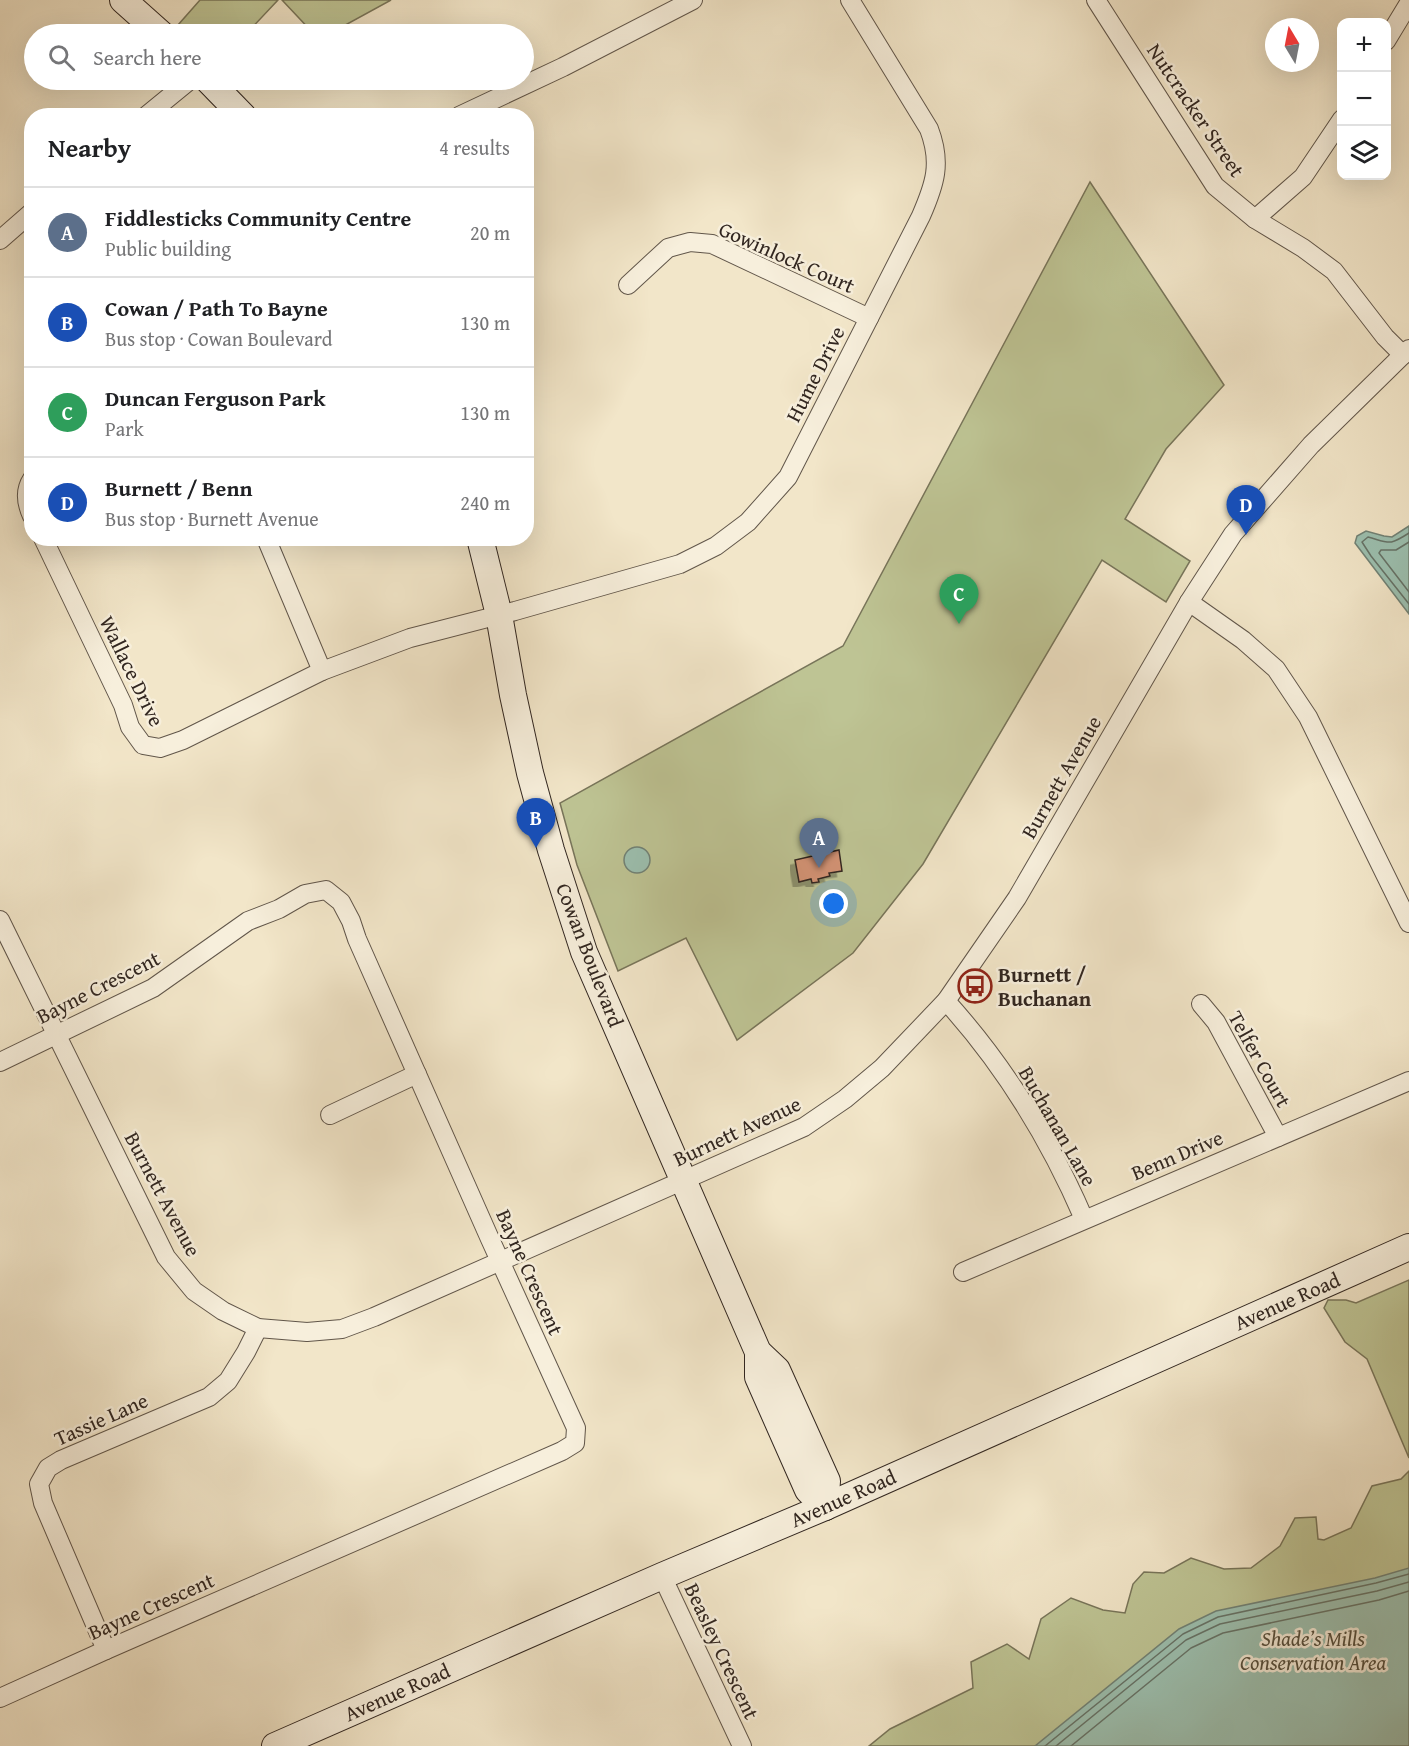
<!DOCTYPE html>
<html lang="en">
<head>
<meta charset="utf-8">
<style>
	:root { --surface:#fff; --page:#f6f6f6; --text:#202124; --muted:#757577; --line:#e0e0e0; --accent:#d93025 }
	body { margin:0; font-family:"Gentium Book Plus",serif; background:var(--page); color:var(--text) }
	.controls { position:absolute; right:18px; top:18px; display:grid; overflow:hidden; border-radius:12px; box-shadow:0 6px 24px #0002 }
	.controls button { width:54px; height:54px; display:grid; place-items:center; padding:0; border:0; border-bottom:2px solid var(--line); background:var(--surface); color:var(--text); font:30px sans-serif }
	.compass { position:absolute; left:1265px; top:18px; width:54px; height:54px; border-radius:50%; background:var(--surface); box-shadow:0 6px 24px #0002; rotate:350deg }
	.you { position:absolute; left:834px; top:904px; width:21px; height:21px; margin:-15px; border:4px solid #fff; border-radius:50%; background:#1a73e8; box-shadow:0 0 0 9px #1a73e833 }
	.badge { display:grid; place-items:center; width:39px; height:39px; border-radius:50%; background:var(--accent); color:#fff; font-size:20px; font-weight:700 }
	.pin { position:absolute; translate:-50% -50px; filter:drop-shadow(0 2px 3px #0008) }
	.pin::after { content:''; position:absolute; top:32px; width:21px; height:18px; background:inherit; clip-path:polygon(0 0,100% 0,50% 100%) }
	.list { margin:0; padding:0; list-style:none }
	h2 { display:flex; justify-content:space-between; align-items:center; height:78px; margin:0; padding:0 24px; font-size:26px }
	h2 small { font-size:20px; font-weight:400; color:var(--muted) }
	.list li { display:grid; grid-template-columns:39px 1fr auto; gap:18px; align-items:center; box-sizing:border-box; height:90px; padding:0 24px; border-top:2px solid var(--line) }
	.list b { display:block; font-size:22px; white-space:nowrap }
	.list p { margin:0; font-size:20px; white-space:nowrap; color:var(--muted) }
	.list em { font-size:20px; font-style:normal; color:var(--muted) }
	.icon { flex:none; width:33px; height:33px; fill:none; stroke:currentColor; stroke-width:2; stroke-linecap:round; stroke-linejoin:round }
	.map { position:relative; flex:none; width:1409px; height:1746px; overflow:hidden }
	.search { position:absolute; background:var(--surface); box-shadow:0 6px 24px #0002; left:24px; top:24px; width:510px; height:66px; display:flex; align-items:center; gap:15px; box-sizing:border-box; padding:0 21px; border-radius:33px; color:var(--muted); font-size:22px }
	.panel { position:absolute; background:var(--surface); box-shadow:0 6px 24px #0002; left:24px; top:108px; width:510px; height:438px; border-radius:24px }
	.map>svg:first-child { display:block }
	.green { fill:#bec494; stroke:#78755a; stroke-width:1.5 }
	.water { fill:#9cc0b0; stroke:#718276; stroke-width:1.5 }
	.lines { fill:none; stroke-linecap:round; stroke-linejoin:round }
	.shore { stroke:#667368; stroke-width:1.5 }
	.building { fill:#d39374; stroke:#312620; stroke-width:1.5; filter:url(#shadow) }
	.street-casing { stroke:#61564a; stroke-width:20 }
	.secondary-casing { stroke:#312620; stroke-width:28 }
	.street { stroke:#f7efdc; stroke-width:18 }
	.secondary { stroke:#f7efdc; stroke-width:26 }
	.labels { text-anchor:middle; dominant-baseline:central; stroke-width:5; stroke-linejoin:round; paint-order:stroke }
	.street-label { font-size:21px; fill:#312620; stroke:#f7efdc }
	.poi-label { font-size:21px; font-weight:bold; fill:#312620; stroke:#f7efdc; text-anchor:start }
	.park-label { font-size:21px; font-style:italic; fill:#544e3d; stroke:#f7efdc }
</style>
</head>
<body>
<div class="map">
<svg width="1409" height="1746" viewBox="0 0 1409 1746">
	<defs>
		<filter id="shadow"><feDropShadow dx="-5.5" dy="5.5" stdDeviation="0" flood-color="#0004"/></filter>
	</defs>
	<rect width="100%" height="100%" fill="#f2e6c9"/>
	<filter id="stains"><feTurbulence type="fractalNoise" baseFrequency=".00333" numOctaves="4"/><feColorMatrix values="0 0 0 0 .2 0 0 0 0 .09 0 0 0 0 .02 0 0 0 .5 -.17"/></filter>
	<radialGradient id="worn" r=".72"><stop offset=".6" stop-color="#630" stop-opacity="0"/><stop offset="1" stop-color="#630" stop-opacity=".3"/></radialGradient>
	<g class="green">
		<path d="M200,0H278L246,34H189L178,25Z"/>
		<path d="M282,0H391L329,34H314Z"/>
		<path d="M1090,182L1224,385L1166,449L1125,519L1190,561L1166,602L1102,560L923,864L853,953L737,1040L686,938L618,971L577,865L560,803L843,646Z"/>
		<path d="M1409,1280V1458L1367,1359L1345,1342L1324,1308L1328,1300H1346L1356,1303Z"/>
		<path d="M1409,1471V1746H869L890,1729L973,1688L971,1662L1007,1644L1029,1659L1041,1619L1071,1598L1103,1610L1125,1613L1133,1584L1144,1572L1164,1573L1191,1558L1224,1569L1251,1568L1280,1546L1295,1518L1316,1517L1318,1539L1324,1540L1351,1528L1372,1486L1401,1479Z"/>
	</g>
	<g class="water">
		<path d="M1409,526V614L1355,543L1357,536L1366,531L1384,536L1392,537Z"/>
		<circle cx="637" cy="860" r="13"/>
		<path d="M1409,1568V1746H1035L1179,1629L1216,1611L1375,1578Z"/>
	</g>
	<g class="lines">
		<g class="shore">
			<path d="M1409,533C1389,546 1390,543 1368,537L1362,542L1371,556L1409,604"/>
			<path d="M1409,542L1396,550H1381L1379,553L1409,592"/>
			<path d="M1045,1746L1183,1634L1218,1617L1376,1583L1409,1574"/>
			<path d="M1056,1746L1186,1640L1220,1624L1377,1591L1409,1582"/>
			<path d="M1071,1746L1191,1648L1223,1633L1379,1600L1409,1591"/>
		</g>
	</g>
	<path class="building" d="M839,850L842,871L829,873L830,876L818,879L819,882L812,883L811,879L799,882L795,860Z"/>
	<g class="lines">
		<defs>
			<g id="street">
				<path d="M1096,0L1215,186L1255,219L1303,248L1334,271L1385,337L1403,355"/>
				<path d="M1386,41L1409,3"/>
				<path d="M146,116L190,80"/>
				<path d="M459,116L563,67L693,0"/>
				<path d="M1255,219L1303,177L1342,119"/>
				<path d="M0,240L32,212"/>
				<path d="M628,285L668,248L690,242L712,244L869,318"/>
				<path d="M32,479C24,491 26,503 32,516"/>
				<path d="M43,538L123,705L130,727L143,745L160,748L183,740L322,671L410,638L515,611L680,564L716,546L748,522L788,477L921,216C935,184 942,163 929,129L850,0"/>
				<path d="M266,538L322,671"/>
				<path d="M1189,602L1243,640L1276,669L1308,717L1409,923"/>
				<path d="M0,920L166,1257L194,1291L223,1311L258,1328L307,1332L342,1329L374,1317L804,1127L845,1099L882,1068L946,1001L1017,898L1189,602L1233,534L1311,445L1409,349"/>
				<path d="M946,1001C1004,1065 1050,1140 1084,1219"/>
				<path d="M1201,1004L1216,1022L1278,1137"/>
				<path d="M0,1062L153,988L248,921L279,909L305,894L326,890L341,902L351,921L357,939L490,1239L576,1428L575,1443L562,1451L106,1650L0,1698"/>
				<path d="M330,1115L417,1074"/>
				<path d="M963,1272L1409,1081"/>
				<path d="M662,1576L742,1746"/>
				<path d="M106,1650L43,1503L39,1484L48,1468L61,1460L209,1397L228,1381L246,1352L258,1328"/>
			</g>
			<g id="secondary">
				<path d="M123,0L161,34"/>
				<path d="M208,80L243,116"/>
				<path d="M480,538L499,615L513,695L530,773L551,850L584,952L758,1352L777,1370L827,1481L825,1507"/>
				<path d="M758,1352V1377L808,1490L825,1507"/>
				<path d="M275,1746L662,1576L825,1507L1409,1247"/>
			</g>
		</defs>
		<use href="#street" class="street-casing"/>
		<use href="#secondary" class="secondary-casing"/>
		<use href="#street" class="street"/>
		<use href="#secondary" class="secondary"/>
	</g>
	<defs>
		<symbol id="bus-ring" viewBox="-11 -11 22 22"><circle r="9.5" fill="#f7efdc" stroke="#8f2418" stroke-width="1.5"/><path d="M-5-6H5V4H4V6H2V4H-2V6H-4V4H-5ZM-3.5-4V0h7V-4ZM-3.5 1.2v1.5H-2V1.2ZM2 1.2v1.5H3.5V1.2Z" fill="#8f2418"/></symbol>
	</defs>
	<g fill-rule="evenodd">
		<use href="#bus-ring" x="956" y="967" width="38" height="38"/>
	</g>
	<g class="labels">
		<g class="street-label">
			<text transform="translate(1196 110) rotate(56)">Nutcracker Street</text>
			<text transform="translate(787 257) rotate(24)">Gowinlock Court</text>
			<text transform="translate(815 374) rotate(-63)">Hume Drive</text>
			<text transform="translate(132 671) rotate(64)">Wallace Drive</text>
			<text transform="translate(1061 777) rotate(-60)">Burnett Avenue</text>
			<text transform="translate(590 955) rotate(69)">Cowan Boulevard</text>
			<text transform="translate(98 987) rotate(-27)">Bayne Crescent</text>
			<text transform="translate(1260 1059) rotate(61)">Telfer Court</text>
			<text transform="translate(1058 1126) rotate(60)">Buchanan Lane</text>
			<text transform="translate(737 1131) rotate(-25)">Burnett Avenue</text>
			<text transform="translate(1177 1155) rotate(-23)">Benn Drive</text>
			<text transform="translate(163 1194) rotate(62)">Burnett Avenue</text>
			<text transform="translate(530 1272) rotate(66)">Bayne Crescent</text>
			<text transform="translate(1287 1301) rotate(-24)">Avenue Road</text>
			<text transform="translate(101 1419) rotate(-24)">Tassie Lane</text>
			<text transform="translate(843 1498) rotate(-24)">Avenue Road</text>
			<text transform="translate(151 1606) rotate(-24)">Bayne Crescent</text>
			<text transform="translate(722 1651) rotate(65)">Beasley Crescent</text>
			<text transform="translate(397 1692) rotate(-24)">Avenue Road</text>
		</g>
		<g class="poi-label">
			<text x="998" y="974">Burnett /<tspan x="998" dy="24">Buchanan</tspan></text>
		</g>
		<g class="park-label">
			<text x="1313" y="1638">Shade’s Mills<tspan x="1313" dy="24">Conservation Area</tspan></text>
		</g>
	</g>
	<rect width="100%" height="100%" filter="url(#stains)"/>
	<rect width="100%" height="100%" fill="url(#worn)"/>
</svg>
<div class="controls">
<button>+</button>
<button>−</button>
<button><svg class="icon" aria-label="layers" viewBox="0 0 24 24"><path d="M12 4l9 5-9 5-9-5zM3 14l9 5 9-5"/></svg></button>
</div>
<svg class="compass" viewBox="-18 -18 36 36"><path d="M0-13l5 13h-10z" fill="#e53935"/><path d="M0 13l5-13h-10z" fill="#757577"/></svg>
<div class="you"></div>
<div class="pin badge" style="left:819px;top:868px;background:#5c6f8a">A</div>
<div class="pin badge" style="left:536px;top:848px;background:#1a4fb4">B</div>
<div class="pin badge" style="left:959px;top:624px;background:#2e9e5b">C</div>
<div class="pin badge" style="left:1246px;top:535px;background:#1a4fb4">D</div>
<div class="search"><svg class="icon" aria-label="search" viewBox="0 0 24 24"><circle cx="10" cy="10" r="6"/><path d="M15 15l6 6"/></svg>Search here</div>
<section class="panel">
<h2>Nearby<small>4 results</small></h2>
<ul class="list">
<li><span class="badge" style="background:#5c6f8a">A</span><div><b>Fiddlesticks Community Centre</b><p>Public building</p></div><em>20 m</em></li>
<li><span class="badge" style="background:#1a4fb4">B</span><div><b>Cowan / Path To Bayne</b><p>Bus stop · Cowan Boulevard</p></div><em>130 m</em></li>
<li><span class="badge" style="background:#2e9e5b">C</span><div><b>Duncan Ferguson Park</b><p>Park</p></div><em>130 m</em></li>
<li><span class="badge" style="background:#1a4fb4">D</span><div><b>Burnett / Benn</b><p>Bus stop · Burnett Avenue</p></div><em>240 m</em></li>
</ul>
</section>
</div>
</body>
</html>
